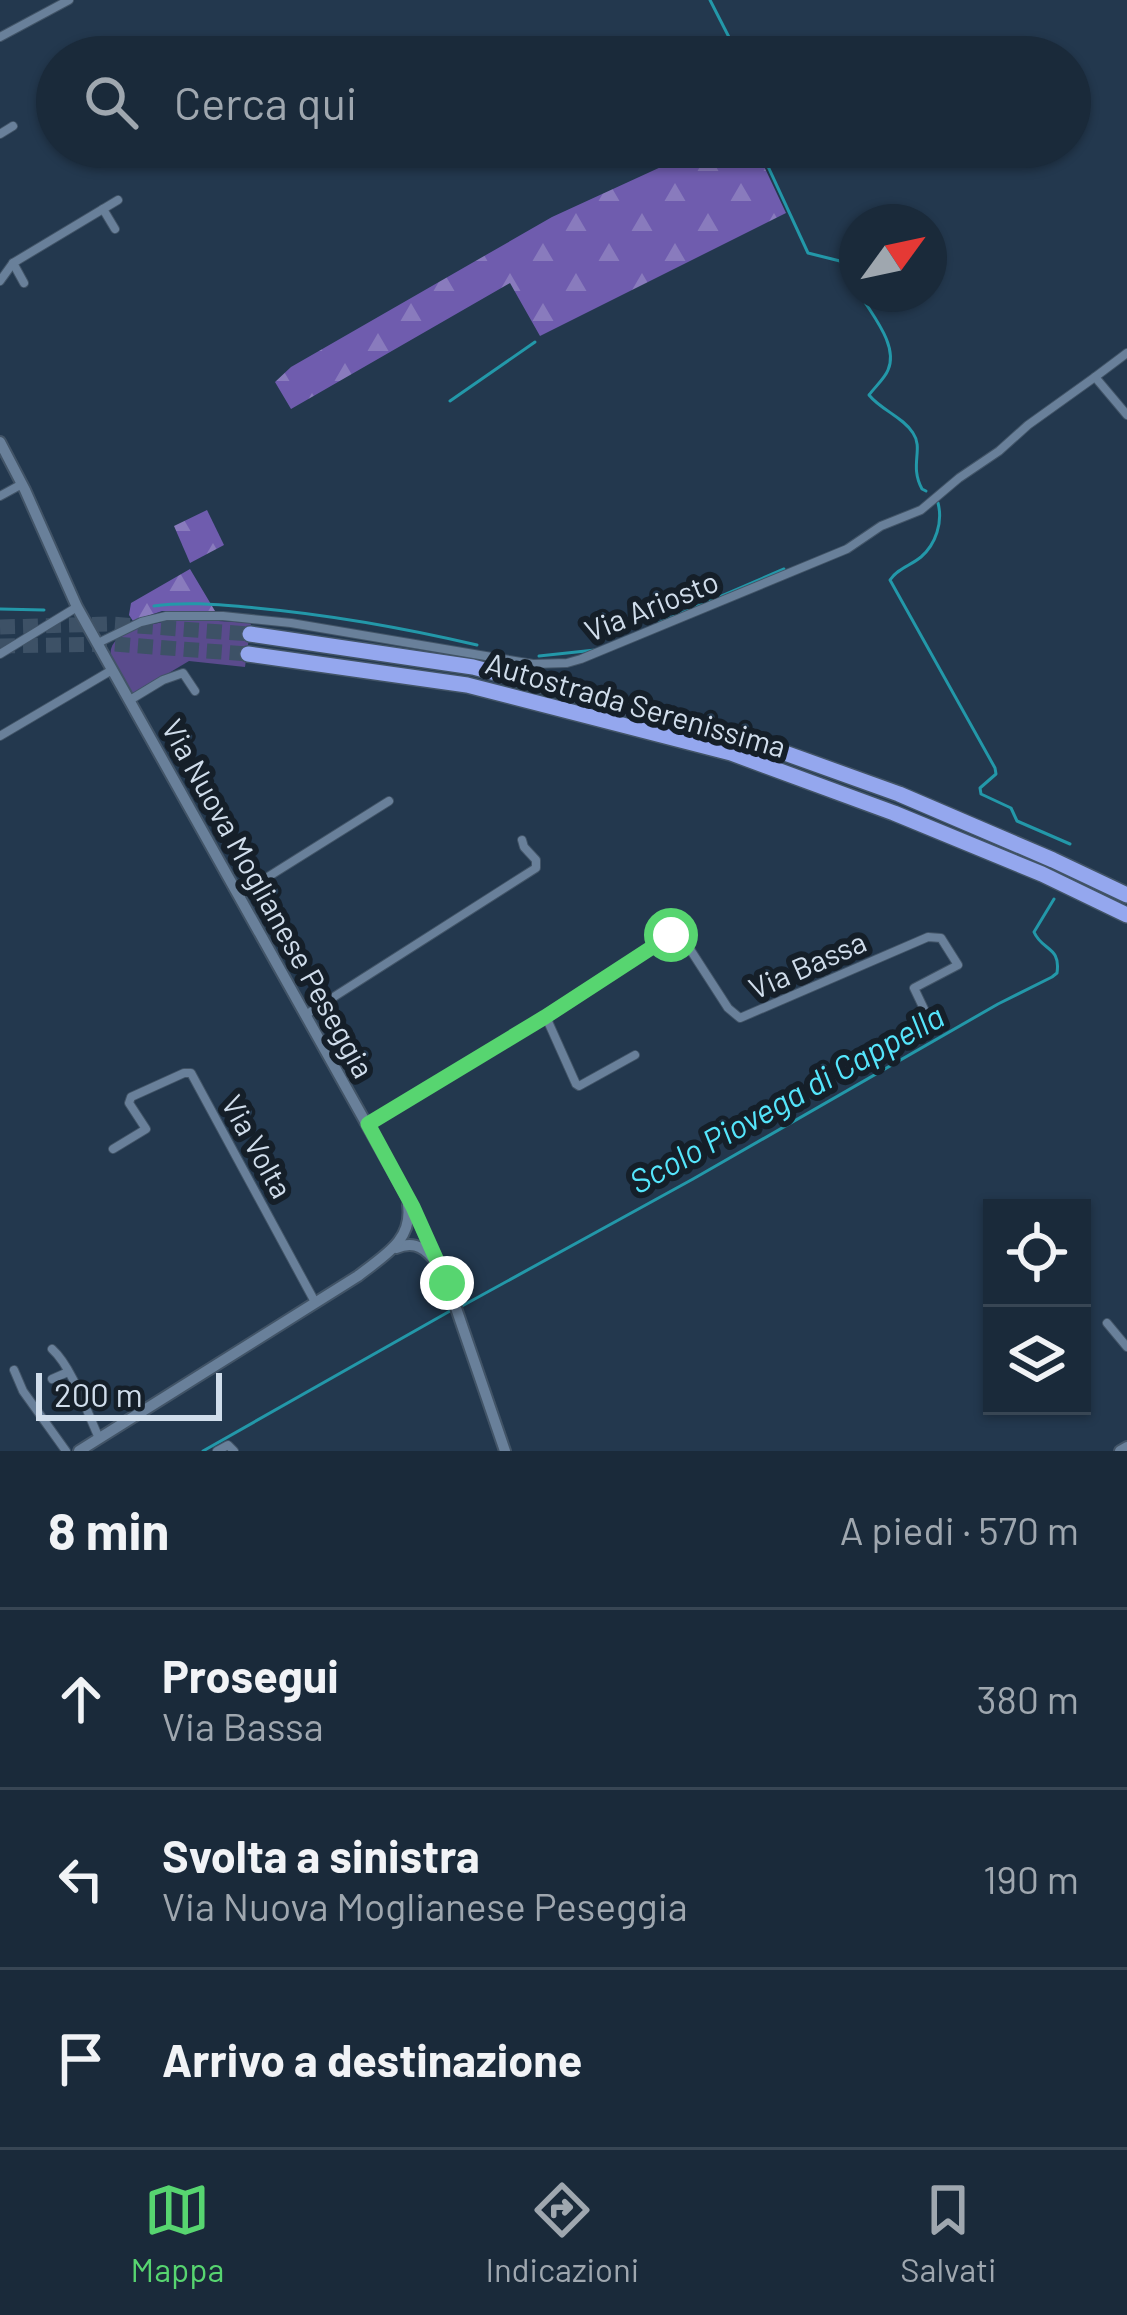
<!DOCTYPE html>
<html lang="it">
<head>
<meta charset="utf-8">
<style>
	:root { --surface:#1a2a3a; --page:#233242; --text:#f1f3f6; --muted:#9fa7af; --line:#384654; --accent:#57d570 }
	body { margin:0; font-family:Barlow,sans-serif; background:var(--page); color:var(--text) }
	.controls { position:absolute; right:36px; bottom:36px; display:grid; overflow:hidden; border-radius:0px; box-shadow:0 3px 9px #0004 }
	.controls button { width:108px; height:108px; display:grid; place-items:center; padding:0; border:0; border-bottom:3px solid var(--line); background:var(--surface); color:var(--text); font:60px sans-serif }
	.compass { position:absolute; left:839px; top:204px; width:108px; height:108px; border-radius:50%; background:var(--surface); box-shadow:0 3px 9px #0004; rotate:57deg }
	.scale { position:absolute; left:36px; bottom:30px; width:186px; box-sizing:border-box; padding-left:12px; border:6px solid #d0ddeb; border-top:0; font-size:33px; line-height:42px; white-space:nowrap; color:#d0ddeb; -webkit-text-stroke:9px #151f29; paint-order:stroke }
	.stop { position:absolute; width:36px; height:36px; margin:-27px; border:9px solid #57d570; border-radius:50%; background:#fff }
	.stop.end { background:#57d570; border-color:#fff; box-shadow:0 3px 12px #0008 }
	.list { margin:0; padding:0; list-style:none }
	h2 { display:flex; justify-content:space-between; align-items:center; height:156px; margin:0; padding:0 48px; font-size:51px }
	h2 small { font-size:39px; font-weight:400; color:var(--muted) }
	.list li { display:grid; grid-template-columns:78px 1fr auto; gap:36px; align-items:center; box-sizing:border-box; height:180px; padding:0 48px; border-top:3px solid var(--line) }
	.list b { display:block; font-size:45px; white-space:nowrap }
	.list p { margin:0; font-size:39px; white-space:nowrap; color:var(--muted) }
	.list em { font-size:39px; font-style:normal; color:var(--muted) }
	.icon { flex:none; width:66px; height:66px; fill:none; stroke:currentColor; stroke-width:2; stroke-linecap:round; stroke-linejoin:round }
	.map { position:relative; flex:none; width:1127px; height:1451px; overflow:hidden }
	.search { position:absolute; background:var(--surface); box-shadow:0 3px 9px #0004; left:36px; right:36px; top:36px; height:132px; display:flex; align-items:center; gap:30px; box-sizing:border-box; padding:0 42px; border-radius:66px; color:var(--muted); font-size:45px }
	.sheet { height:696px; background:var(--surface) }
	nav { display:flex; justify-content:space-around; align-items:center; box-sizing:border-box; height:168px; border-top:3px solid var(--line); background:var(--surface); font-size:33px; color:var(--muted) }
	nav a { display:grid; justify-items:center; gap:6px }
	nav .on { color:var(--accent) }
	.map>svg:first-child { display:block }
	.green { fill:#5a4b8d }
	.forest { fill:url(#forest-firs) }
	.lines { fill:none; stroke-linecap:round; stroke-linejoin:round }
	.stream { stroke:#2398a9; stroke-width:3 }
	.highway-tunnel { stroke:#3d5166; stroke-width:15; stroke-dasharray:15 8; stroke-linecap:butt }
	.street-casing { stroke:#425467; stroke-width:10 }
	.secondary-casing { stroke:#425467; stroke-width:14 }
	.highway-casing { stroke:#425467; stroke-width:18 }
	.street { stroke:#69809a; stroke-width:8 }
	.secondary { stroke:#69809a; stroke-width:10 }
	.highway { stroke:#94a7ee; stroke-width:15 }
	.route { stroke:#57d570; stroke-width:15 }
	.labels { text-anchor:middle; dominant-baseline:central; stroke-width:12; stroke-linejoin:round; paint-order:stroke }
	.street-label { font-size:30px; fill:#d0ddeb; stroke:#151f29 }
	.water-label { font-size:33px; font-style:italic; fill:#55e5fb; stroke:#151f29 }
</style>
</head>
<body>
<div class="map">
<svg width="1127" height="1451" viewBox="0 0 1127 1451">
	<defs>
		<pattern id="forest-firs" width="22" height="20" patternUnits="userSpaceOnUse" patternTransform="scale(3)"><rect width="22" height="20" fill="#6f5cae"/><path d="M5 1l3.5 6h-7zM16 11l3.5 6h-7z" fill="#897bbd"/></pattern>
	</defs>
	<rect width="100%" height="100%" fill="#23384e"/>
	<path class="green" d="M185,619L251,623L245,667L189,661L132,695C126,684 108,662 111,649C116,628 167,621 185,619Z"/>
	<g class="forest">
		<path d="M694,147H755L786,213L540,336L510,283L291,409L275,382L291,367L552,217L687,155Z"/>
		<path d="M207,510L224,545L190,563L174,526Z"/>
		<path d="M190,569L215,611H162L133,621L129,615L131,603Z"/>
	</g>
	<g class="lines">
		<g class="stream">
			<path d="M710,0L734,47V57"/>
			<path d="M759,147L808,253L840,261L857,289"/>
			<path d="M860,294C871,314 899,345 888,370C885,378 875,387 869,395C881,410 903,417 913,433C924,449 909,465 922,489L926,491"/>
			<path d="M450,401L535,342"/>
			<path d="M938,503C943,522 936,544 921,557C910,566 898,568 890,580L995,768L996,774L980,788L981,794L1011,808L1017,821L1070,844"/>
			<path d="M154,606C188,601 222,605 256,608C331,615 404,628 477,645"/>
			<path d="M0,609L44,610"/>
			<path d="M659,623L784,569"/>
			<path d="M539,656L595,650"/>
			<path d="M462,1306L693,1179L998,1004L1052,977L1057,973C1061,946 1042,951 1034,932L1054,899"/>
			<path d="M203,1451L450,1311"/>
		</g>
		<g class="highway-tunnel">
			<path d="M0,627L110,624L250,634"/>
			<path d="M0,646L114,644L248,654"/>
		</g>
		<defs>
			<g id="street">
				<path d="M0,37L69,0"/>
				<path d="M0,134L13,126"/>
				<path d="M103,209L115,229"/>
				<path d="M13,263L24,283"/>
				<path d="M0,281L13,263L118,200"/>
				<path d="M1127,353L1095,377L1127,415"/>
				<path d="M0,496L22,484"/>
				<path d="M98,643L141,622L166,616H223L291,623L533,664L567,663L581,659L847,549L881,526L921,510L959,478L999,451L1028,425L1095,377"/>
				<path d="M0,654L77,607"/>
				<path d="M130,700L163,680L183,673L195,691"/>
				<path d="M0,736L112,670"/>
				<path d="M239,895L389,801"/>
				<path d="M307,1014L536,868V860L524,847L522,840"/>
				<path d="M546,1017L576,1084L579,1086L635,1055"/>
				<path d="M368,1124L546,1017L671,935L677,934L686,943L728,1008L740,1018L928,937L941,938L958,965L914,988L934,1030"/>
				<path d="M113,1149L146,1129L129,1103L131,1097L184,1073H191L315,1302"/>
				<path d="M1107,1323L1127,1347"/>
				<path d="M52,1349C72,1367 87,1412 99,1438"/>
				<path d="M14,1370L23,1391L66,1451"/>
				<path d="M52,1379L68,1372"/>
				<path d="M217,1451L228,1445L234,1451"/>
			</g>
			<g id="secondary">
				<path d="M0,442L25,490L77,607L413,1207L455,1305L505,1451"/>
				<path d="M396,1248C411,1242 421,1245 432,1257"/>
				<path d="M79,1451L358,1276C383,1256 413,1241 408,1205"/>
				<path d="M1120,1451L1127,1447"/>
			</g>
			<g id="highway">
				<path d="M250,634L473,667L743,738L899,794L1053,860L1127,895"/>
				<path d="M248,654L467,685L731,753L894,813L1042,874L1127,915"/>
			</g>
		</defs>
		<use href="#street" class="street-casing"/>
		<use href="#secondary" class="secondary-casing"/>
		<use href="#highway" class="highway-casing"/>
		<use href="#street" class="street"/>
		<use href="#secondary" class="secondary"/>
		<use href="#highway" class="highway"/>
	</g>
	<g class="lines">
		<path class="route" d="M447,1283L413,1207L368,1124L545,1017L671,935"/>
	</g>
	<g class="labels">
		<g class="street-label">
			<text transform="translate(651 605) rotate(-22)">Via Ariosto</text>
			<text transform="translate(636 704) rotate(16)">Autostrada Serenissima</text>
			<text transform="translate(269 898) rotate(61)">Via Nuova Moglianese Peseggia</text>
			<text transform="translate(807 964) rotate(-24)">Via Bassa</text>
			<text transform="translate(258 1146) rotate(61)">Via Volta</text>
		</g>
		<g class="water-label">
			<text transform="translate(786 1098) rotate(-29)">Scolo Piovega di Cappella</text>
		</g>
	</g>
</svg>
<div class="controls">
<button><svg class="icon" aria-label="locate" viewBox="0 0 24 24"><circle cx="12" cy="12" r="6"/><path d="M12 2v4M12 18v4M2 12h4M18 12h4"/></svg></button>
<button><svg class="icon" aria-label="layers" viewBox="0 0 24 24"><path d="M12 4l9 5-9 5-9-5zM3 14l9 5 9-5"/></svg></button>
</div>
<svg class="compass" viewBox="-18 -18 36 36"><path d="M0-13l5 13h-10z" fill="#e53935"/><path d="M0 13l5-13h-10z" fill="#9fa7af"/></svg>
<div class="scale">200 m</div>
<div class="stop" style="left:671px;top:935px"></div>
<div class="stop end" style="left:447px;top:1283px"></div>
<div class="search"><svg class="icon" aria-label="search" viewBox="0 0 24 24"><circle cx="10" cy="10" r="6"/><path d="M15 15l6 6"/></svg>Cerca qui</div>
</div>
<section class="sheet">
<h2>8 min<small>A piedi · 570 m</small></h2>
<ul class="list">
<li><svg class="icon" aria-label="ahead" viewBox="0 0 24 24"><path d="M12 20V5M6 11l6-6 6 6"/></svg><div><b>Prosegui</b><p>Via Bassa</p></div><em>380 m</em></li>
<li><svg class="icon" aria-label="left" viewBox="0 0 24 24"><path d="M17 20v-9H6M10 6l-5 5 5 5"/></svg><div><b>Svolta a sinistra</b><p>Via Nuova Moglianese Peseggia</p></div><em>190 m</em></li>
<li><svg class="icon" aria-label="arrive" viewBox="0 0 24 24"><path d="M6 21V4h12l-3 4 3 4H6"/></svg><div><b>Arrivo a destinazione</b></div></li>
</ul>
</section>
<nav>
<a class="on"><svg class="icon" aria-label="map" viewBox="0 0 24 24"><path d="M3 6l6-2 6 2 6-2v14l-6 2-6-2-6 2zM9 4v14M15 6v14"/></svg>Mappa</a>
<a><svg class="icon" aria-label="directions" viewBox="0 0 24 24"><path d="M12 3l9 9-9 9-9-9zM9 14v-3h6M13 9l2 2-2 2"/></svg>Indicazioni</a>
<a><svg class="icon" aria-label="saved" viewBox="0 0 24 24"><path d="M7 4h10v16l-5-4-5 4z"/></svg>Salvati</a>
</nav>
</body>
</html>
